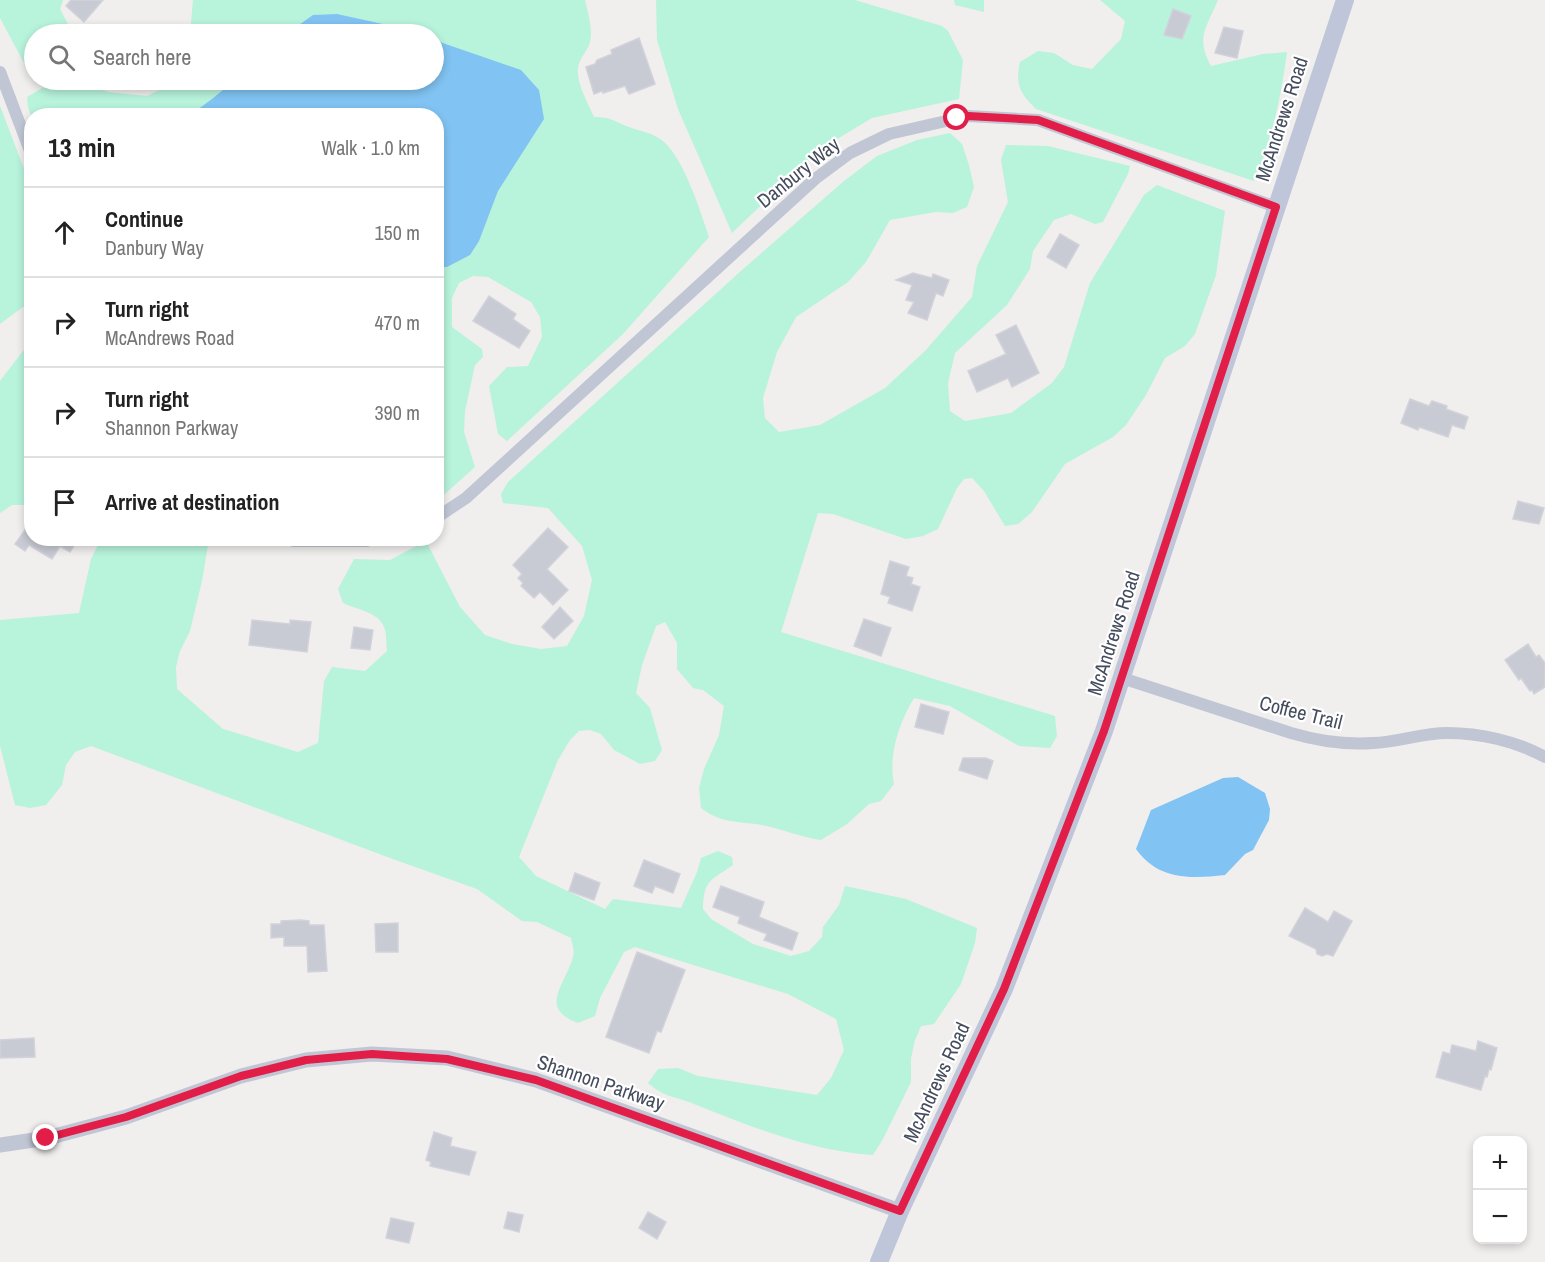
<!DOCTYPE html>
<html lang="en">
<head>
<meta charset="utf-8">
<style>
	:root { --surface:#fff; --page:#f2f2f2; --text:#222; --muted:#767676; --line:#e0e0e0 }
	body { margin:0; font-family:"Archivo Narrow",sans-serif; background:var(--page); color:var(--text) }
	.controls { position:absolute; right:18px; bottom:18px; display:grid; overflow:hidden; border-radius:12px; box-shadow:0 3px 9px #0003 }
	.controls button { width:54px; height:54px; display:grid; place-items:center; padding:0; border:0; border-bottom:2px solid var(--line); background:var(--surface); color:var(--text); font:30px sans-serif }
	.stop { position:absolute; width:18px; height:18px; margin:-14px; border:4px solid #e11d48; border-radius:50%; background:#fff }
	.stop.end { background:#e11d48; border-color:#fff; box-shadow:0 2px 6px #0008 }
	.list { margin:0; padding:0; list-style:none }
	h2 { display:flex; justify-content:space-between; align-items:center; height:78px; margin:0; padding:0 24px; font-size:26px }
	h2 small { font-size:20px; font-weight:400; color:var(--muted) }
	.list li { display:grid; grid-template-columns:39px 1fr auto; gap:18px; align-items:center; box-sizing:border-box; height:90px; padding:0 24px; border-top:2px solid var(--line) }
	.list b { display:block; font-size:22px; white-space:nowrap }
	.list p { margin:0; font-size:20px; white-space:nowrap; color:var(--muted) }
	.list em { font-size:20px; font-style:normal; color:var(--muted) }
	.icon { flex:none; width:33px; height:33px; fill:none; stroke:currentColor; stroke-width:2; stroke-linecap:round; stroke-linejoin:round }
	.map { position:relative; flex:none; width:1545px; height:1262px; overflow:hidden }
	.search { position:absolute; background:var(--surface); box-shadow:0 3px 9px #0003; left:24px; top:24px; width:420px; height:66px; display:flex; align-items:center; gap:15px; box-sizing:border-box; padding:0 21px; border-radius:33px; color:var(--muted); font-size:22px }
	.panel { position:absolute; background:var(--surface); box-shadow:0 3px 9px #0003; left:24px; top:108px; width:420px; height:438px; border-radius:24px }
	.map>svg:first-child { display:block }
	.green { fill:#b8f3db }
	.water { fill:#81c3f3 }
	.building { fill:#c9cbd4; stroke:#d1d2da; stroke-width:1.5 }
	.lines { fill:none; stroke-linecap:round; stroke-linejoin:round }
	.minor { stroke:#c0c6d4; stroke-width:12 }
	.tertiary { stroke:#c0c6d4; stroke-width:15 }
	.secondary { stroke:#bfc6d9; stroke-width:18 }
	.route { stroke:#e11d48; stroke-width:8 }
	.labels { text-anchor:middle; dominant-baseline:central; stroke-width:4.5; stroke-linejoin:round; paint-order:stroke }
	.street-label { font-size:20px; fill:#444c5d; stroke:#fff }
</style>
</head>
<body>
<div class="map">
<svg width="1545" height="1262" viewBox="0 0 1545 1262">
	<rect width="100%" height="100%" fill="#f1eeee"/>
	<g class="green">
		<path d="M0,0H63L60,9L69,26L77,32V34H34V73L31,76L0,18Z"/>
		<path d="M193,0H585C588,13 593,29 590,42C588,51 579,58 578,68C576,83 588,103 594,117C613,117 612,121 629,127C640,131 653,133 663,141C684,159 700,210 709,237L623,334L507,441L498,434L489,386L507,367L528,366L542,337L540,317L531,302L488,277L473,276L459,283L452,298V327L482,349L483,357L475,365L465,411L464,432L475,467L437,501L436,116H31L28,107L27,97L56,80H79L85,85L109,92L147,96L169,85L172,80H434V34H190Z"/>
		<path d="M656,0H855L942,26L948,31L963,60L959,99L872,118L819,150L732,233L678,109L657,40Z"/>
		<path d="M954,0H984V12L955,5Z"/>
		<path d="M1100,0H1218C1207,27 1195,37 1211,66L1263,54L1287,52C1281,97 1272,140 1254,181L1036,109C1020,93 1015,85 1020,62L1038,51L1054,53L1073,65L1092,69L1121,39L1125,21Z"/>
		<path d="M0,106L31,187V301L0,324Z"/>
		<path d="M950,133L962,144L969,165L974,187L967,207L953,213L936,212L890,220L866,262L848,282L796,317L777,352L763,398L765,418L779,432L820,425L885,388L925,351L972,297L977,266L1008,202L1001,160L1006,145L1048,146L1130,166L1128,174L1103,222L1095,224L1071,214L1054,220L1033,251L1030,269L1007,305L955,353L948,383L950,411L965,421L1011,413L1052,383L1064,367L1090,283L1144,195L1157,185L1225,211L1216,275L1195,334L1185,346L1165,358L1146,395L1126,425L1113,437L1065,464L1032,512L1018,524L1005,526L984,491L972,478L964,479L957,488L938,529L923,536L906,539L833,514L818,513L781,632L1055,716L1057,736L1050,748L1019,746L950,706L914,698C899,723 888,755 894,784L881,801L869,804L847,824L821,840C801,837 782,829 762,825C738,821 722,824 701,808L699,788L704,769L719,735L724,706L703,690L693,688L677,669V643L665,622L656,626L642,665L636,693L650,708L662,750L655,761L640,764L614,750L601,734L590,730L579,731L570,740L558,760L519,857L536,876L605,909L613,899L681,908L697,872L701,858L718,851L732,857L733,865C711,881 704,878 703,909L711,919L753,944L791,956L809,951L822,937L823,927L839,905L845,886L906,899L977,928L975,943L961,984L934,1024L921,1026L915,1040L911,1058V1082L883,1139L873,1155C810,1151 752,1127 694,1104C675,1096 665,1098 648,1083L658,1069L678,1068L698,1076L817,1095L831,1078L844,1050L836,1019L788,994L635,947L624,952L600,998L595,1016L578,1023C537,1008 566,984 573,957C575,951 572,944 571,938L537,922L522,921L477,889L390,858L91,746L75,752L66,765L62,785L46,805L30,808L15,805L0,746V620L79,613L91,559L101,539H209L202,581L190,631L180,651L176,667L177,689L223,729L298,752L318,743L324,681L332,667L365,671L387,651C386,644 387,634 384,627C379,612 355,609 343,603L338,589L354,559L390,560L426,541L460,607L485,635L512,644L541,649L567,646L584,616L592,580L582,546L548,508L503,503L501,494L508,482L742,270L844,181L877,156L917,140Z"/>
		<path d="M31,344V505H12L0,513V381L23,351Z"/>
	</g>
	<g class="water">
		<path d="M337,14L392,26L417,34H286L313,15Z"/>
		<path d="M434,40L521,70L539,90L544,119L498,191L479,241L470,255L447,267H437L436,116L190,115L212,99L235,80H434Z"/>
		<path d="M1238,777L1265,793L1270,809L1269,820L1253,850L1245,854L1225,875C1190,879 1158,880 1136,849L1151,810L1223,778Z"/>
	</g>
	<g class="building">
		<path d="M71,0H103L84,22L66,6Z"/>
		<path d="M1173,9L1191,16L1182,39L1164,35Z"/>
		<path d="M1224,27L1243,31L1237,58L1215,53Z"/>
		<path d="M639,38L655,84L629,94L625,86L603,93L602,91L594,94L586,67L595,64L597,60L612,54L611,50Z"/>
		<path d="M1060,234L1079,245L1066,268L1047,257Z"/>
		<path d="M913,273L932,278L933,274L949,280L943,296L936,293L927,320L908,313L914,302L906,300L912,285L896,280Z"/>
		<path d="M489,296L516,314L513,319L530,331L519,348L473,321Z"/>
		<path d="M1016,325L1039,373L1012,387L1008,378L977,392L968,371L1006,354L996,335Z"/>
		<path d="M1410,399L1429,406L1432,401L1447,406L1446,409L1468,417L1464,429L1452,425L1448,437L1419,427L1418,430L1401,423Z"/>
		<path d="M1518,501L1544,508L1539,524L1513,519Z"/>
		<path d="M32,520V538H79L70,552L60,546L52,559L29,545L25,551L15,544Z"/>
		<path d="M548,528L568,547L547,569L568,590L553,605L540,592L534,598L521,586L523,583L518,578L522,574L513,565Z"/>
		<path d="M890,561L909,567L906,576L913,578L911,584L920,587L912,611L888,603L890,597L881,594Z"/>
		<path d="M560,607L573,621L554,639L542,627Z"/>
		<path d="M864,619L891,628L881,656L854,646Z"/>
		<path d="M252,620L290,624V620L311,622L307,652L249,645Z"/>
		<path d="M354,627L373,630L370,650L351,648Z"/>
		<path d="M1528,644L1536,657L1539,655L1545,663V687L1534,694L1532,690L1530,691L1521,678L1519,680L1505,660Z"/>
		<path d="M921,704L949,712L943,734L915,727Z"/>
		<path d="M963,758H986L993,761L987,779L959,770Z"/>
		<path d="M644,860L680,874L673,893L655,886L652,893L634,886Z"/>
		<path d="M575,873L600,883L594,900L569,891Z"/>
		<path d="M721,886L764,902L759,917L798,933L792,950L764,940L767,934L738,923L740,917L713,907Z"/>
		<path d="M1305,908L1328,922L1334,911L1352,921L1333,956L1327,954L1322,956L1317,954L1316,949L1289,936Z"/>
		<path d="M300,920L309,921V925H324L327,971L308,972L307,946H284V937L271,938V924H281V921Z"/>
		<path d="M398,923V952H376L375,924Z"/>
		<path d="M637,952L685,970L661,1032L657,1031L649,1053L606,1037Z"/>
		<path d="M34,1038L35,1057L0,1058V1040Z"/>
		<path d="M1478,1041L1497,1048L1491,1070L1489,1069L1487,1077L1485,1076L1481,1090L1436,1077L1443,1052L1450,1054L1452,1045L1476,1051Z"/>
		<path d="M434,1132L452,1138L450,1146L476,1152L469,1175L430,1166L431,1162L426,1160Z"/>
		<path d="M508,1212L523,1215L519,1232L504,1228Z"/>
		<path d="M648,1212L666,1222L657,1239L639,1228Z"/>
		<path d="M391,1218L414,1223L409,1243L386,1238Z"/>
	</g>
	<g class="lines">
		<g class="minor">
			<path d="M0,72L32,156"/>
			<path d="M436,518L466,498L815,179L850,153L889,134L968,116L1038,120L1276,207"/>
			<path d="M285,538L294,541H367L375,538"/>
			<path d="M1122,678L1291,733C1318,741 1345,745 1373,743C1398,742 1422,733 1447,733C1480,733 1516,741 1545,757"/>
		</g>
		<path class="tertiary" d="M0,1145L47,1138L126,1117L241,1076L306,1060L372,1054L447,1058L536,1080L900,1211"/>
		<path class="secondary" d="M879,1262L900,1211L1004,989L1104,731L1345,0"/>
	</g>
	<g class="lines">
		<path class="route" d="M46,1138L126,1117L241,1076L306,1060L372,1054L447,1059L536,1080L900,1211L1004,989L1104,731L1276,207L1038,120L968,116L957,118"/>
	</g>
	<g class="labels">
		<g class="street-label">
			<text transform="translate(1281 119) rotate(-72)">McAndrews Road</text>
			<text transform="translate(798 172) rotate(-39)">Danbury Way</text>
			<text transform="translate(1113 633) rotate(-72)">McAndrews Road</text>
			<text transform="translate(1301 712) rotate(14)">Coffee Trail</text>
			<text transform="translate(601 1082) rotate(19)">Shannon Parkway</text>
			<text transform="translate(936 1082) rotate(-65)">McAndrews Road</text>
		</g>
	</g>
</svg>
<div class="controls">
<button>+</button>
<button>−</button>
</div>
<div class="stop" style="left:957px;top:118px"></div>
<div class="stop end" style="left:46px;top:1138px"></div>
<div class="search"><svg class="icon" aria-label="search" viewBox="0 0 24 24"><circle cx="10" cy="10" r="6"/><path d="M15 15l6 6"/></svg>Search here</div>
<section class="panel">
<h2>13 min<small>Walk · 1.0 km</small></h2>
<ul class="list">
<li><svg class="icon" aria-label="ahead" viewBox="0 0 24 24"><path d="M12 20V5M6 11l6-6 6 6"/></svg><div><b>Continue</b><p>Danbury Way</p></div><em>150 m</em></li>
<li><svg class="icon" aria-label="right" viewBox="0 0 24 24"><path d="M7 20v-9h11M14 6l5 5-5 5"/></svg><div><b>Turn right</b><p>McAndrews Road</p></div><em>470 m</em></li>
<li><svg class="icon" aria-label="right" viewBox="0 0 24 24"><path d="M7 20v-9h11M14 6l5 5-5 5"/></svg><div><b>Turn right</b><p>Shannon Parkway</p></div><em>390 m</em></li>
<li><svg class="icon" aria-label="arrive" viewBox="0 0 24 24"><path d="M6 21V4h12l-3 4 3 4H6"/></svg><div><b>Arrive at destination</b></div></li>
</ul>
</section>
</div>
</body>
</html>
